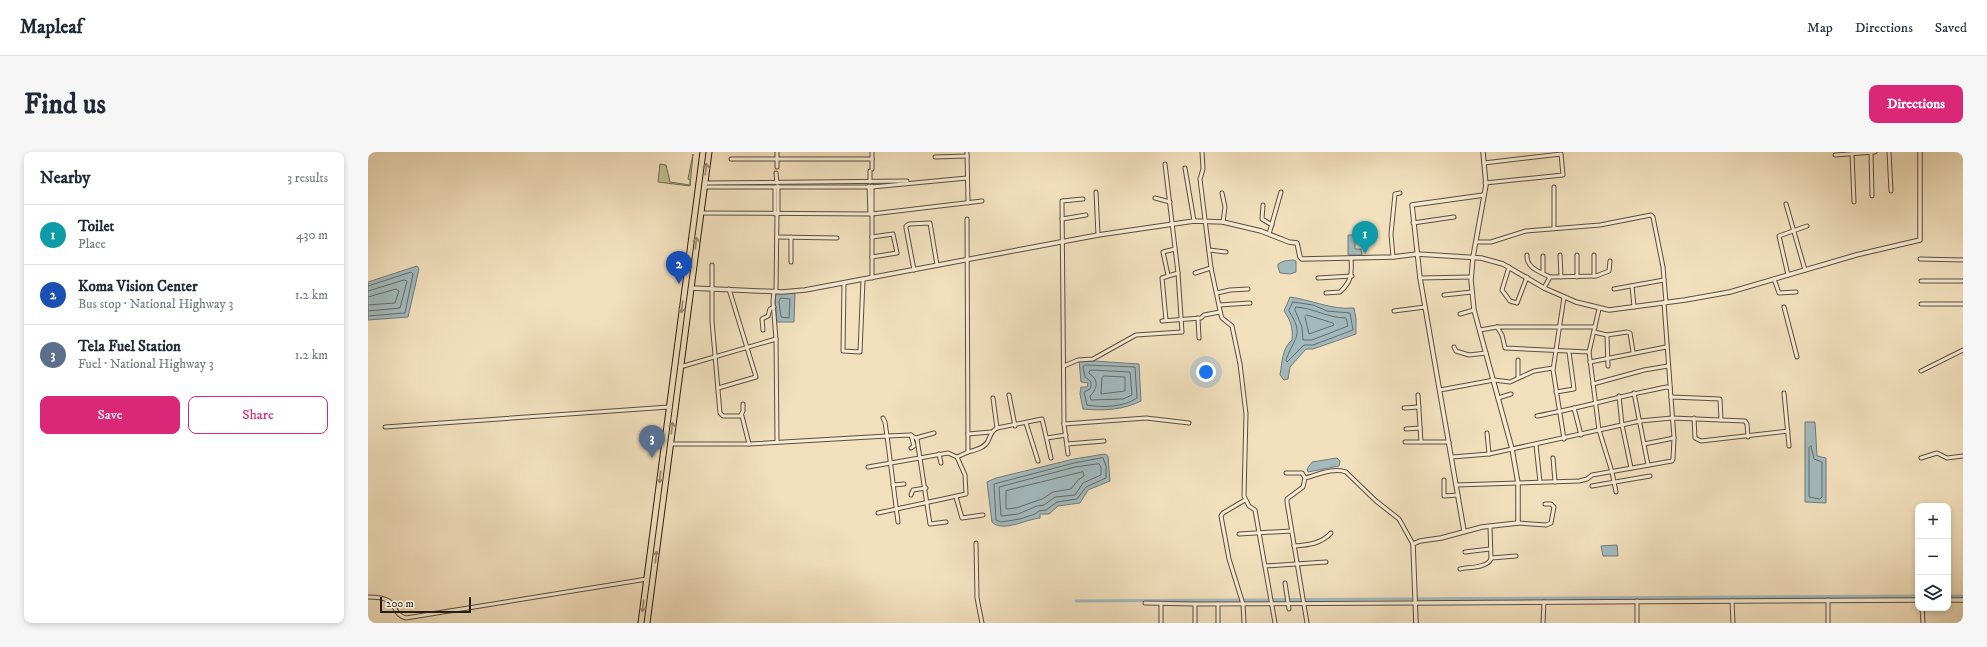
<!DOCTYPE html>
<html lang="en">
<head>
<meta charset="utf-8">
<style>
	:root { --surface:#fff; --page:#f6f6f7; --text:#1f2937; --muted:#747a83; --line:#e0e1e3; --accent:#db2777 }
	body { margin:0; font-family:"IM FELL DW Pica",serif; background:var(--page); color:var(--text) }
	.controls { position:absolute; right:12px; bottom:12px; display:grid; overflow:hidden; border-radius:8px; box-shadow:0 2px 6px #0003 }
	.controls button { width:36px; height:36px; display:grid; place-items:center; padding:0; border:0; border-bottom:1px solid var(--line); background:var(--surface); color:var(--text); font:20px sans-serif }
	.scale { position:absolute; left:12px; bottom:10px; width:91px; box-sizing:border-box; padding-left:4px; border:2px solid #281c16; border-top:0; font-size:11px; line-height:14px; white-space:nowrap; color:#281c16; -webkit-text-stroke:3px #f7ebd4; paint-order:stroke }
	.you { position:absolute; left:838px; top:220px; width:14px; height:14px; margin:-10px; border:3px solid #fff; border-radius:50%; background:#1a73e8; box-shadow:0 0 0 6px #1a73e833 }
	.badge { display:grid; place-items:center; width:26px; height:26px; border-radius:50%; background:var(--accent); color:#fff; font-size:13px; font-weight:700 }
	.pin { position:absolute; translate:-50% -33px; filter:drop-shadow(0 1px 2px #0008) }
	.pin::after { content:''; position:absolute; top:21px; width:14px; height:12px; background:inherit; clip-path:polygon(0 0,100% 0,50% 100%) }
	.list { margin:0; padding:0; list-style:none }
	h2 { display:flex; justify-content:space-between; align-items:center; height:52px; margin:0; padding:0 16px; font-size:17px }
	h2 small { font-size:13px; font-weight:400; color:var(--muted) }
	.list li { display:grid; grid-template-columns:26px 1fr auto; gap:12px; align-items:center; box-sizing:border-box; height:60px; padding:0 16px; border-top:1px solid var(--line) }
	.list b { display:block; font-size:15px; white-space:nowrap }
	.list p { margin:0; font-size:13px; white-space:nowrap; color:var(--muted) }
	.list em { font-size:13px; font-style:normal; color:var(--muted) }
	.actions { display:flex; gap:8px; padding:12px 16px }
	.actions a { flex:1; padding:9px 0; border:1px solid var(--accent); border-radius:8px; text-align:center; font-size:14px; color:var(--accent) }
	.actions .main { background:var(--accent); color:#fff }
	.icon { flex:none; width:22px; height:22px; fill:none; stroke:currentColor; stroke-width:2; stroke-linecap:round; stroke-linejoin:round }
	.map { position:relative; flex:none; width:1595px; height:471px; overflow:hidden; border-radius:8px }
	header { display:flex; align-items:center; gap:24px; box-sizing:border-box; height:56px; padding:0 20px; background:var(--surface); border-bottom:1px solid var(--line) }
	header strong { font-size:19px }
	nav { display:flex; gap:22px; margin-inline-start:auto; font-size:14px }
	.intro { display:flex; align-items:center; justify-content:space-between; box-sizing:border-box; height:96px; padding:0 24px }
	h1 { margin:0; font-size:28px }
	.button { padding:10px 18px; border-radius:8px; background:var(--accent); color:#fff; font-size:14px; font-weight:700 }
	main { display:flex; gap:24px; padding:0 24px }
	aside { flex:1; background:var(--surface); border-radius:8px; box-shadow:0 2px 6px #0003 }
	.map>svg:first-child { display:block }
	.green { fill:#bdc18f; stroke:#726e52 }
	.water { fill:#a2babe; stroke:#717b7b }
	.lines { fill:none; stroke-linecap:round; stroke-linejoin:round }
	.shore { stroke:#656b6a; stroke-width:1 }
	.canal { stroke:#a2babe; stroke-width:3 }
	.minor-casing { stroke:#5a4d40; stroke-width:5 }
	.tertiary-casing { stroke:#5a4d40; stroke-width:5.5 }
	.trunk-casing { stroke:#281c16; stroke-width:7 }
	.minor { stroke:#f7ebd4; stroke-width:3 }
	.tertiary { stroke:#f7ebd4; stroke-width:3.5 }
	.trunk { stroke:#f2e0bd; stroke-width:5 }
	.oneway { stroke:#978872 }
</style>
</head>
<body>
<header>
<strong>Mapleaf</strong>
<nav><a>Map</a><a>Directions</a><a>Saved</a></nav>
</header>
<div class="intro"><h1>Find us</h1><a class="button">Directions</a></div>
<main>
<aside>
<h2>Nearby<small>3 results</small></h2>
<ul class="list">
<li><span class="badge" style="background:#0f9aa8">1</span><div><b>Toilet</b><p>Place</p></div><em>430 m</em></li>
<li><span class="badge" style="background:#1a4fb4">2</span><div><b>Koma Vision Center</b><p>Bus stop · National Highway 3</p></div><em>1.2 km</em></li>
<li><span class="badge" style="background:#5c6f8a">3</span><div><b>Tela Fuel Station</b><p>Fuel · National Highway 3</p></div><em>1.2 km</em></li>
</ul>
<div class="actions"><a class="main">Save</a><a>Share</a></div>
</aside>
<div class="map">
<svg width="1595" height="471" viewBox="0 0 1595 471">
	<rect width="100%" height="100%" fill="#f2e0bd"/>
	<filter id="stains"><feTurbulence type="fractalNoise" baseFrequency=".005" numOctaves="4"/><feColorMatrix values="0 0 0 0 .2 0 0 0 0 .09 0 0 0 0 .02 0 0 0 .5 -.17"/></filter>
	<radialGradient id="worn" r=".72"><stop offset=".6" stop-color="#630" stop-opacity="0"/><stop offset="1" stop-color="#630" stop-opacity=".3"/></radialGradient>
	<path class="green" d="M325,2L322,34L290,30L292,12L298,13L302,30L322,33V28L320,27Z"/>
	<g class="water">
		<path d="M980,83H987V97H993L994,103H980Z"/>
		<path d="M925,108L928,109V120L922,122L912,121L910,115V112L916,109Z"/>
		<path d="M49,114L51,117L40,165L0,168V130Z"/>
		<path d="M427,141L426,170H409L407,149L408,142Z"/>
		<path d="M922,145C944,148 963,158 986,156L988,167V182L945,197H938L922,215L920,227L916,228L912,223C914,211 914,196 924,188C925,176 923,169 916,159Z"/>
		<path d="M711,208L771,212L773,249C755,258 735,259 715,257L712,242L713,235H719L720,231L713,230Z"/>
		<path d="M1437,270H1447L1449,304L1458,306V351L1437,350Z"/>
		<path d="M737,302L740,304L742,329L720,338L712,351L690,354L681,362H672V366C658,367 635,381 624,370L619,330L628,326L706,307Z"/>
		<path d="M969,306L972,309L971,314L940,320L939,317L944,310Z"/>
		<path d="M1249,393L1250,404H1235L1233,394Z"/>
	</g>
	<g class="lines">
		<g class="shore">
			<path d="M0,134L43,120L45,122L37,161L0,164"/>
			<path d="M0,139L36,128L39,129L32,156L0,159"/>
			<path d="M0,145L28,137L31,139L27,151L0,153"/>
			<path d="M413,146L422,147L421,166L413,165L411,150Z"/>
			<path d="M925,150L945,153L959,159L982,161L985,178L945,193H936L919,210L918,208C926,185 937,184 921,159Z"/>
			<path d="M928,155C945,156 960,166 978,166L980,174L944,188H935L934,175L927,158Z"/>
			<path d="M939,163L965,171L966,173L941,182L937,165Z"/>
			<path d="M718,213L767,215L769,246C756,255 734,256 719,253L716,240L722,237C725,229 722,229 717,225L715,215Z"/>
			<path d="M723,218L762,220L764,243L755,247L723,248L722,244C730,236 731,228 721,221Z"/>
			<path d="M736,224L757,225V239L733,242L734,226Z"/>
			<path d="M1443,294L1446,307L1454,310V345L1452,347L1441,345V296Z"/>
			<path d="M735,306L738,314V326L718,335L709,347L689,350L678,358L671,359L667,362L652,367L633,370L628,368L626,332L706,311Z"/>
			<path d="M731,312L733,315V323L715,331L707,343L687,345L676,353L669,354L650,362L633,364L631,335L707,315Z"/>
			<path d="M715,320L716,324L710,328L703,337L685,340L674,347L648,356L638,357V339Z"/>
		</g>
		<g class="canal">
			<path d="M1580,444H1595"/>
			<path d="M708,449L1550,444"/>
		</g>
		<defs>
			<g id="minor">
				<path d="M599,0L600,51"/>
				<path d="M834,0L835,17L832,27L843,116L853,163L854,166L864,174L872,212L878,262L876,344L881,354L887,358L907,471"/>
				<path d="M1503,0L1504,44"/>
				<path d="M1521,0L1523,39"/>
				<path d="M1484,2L1486,50"/>
				<path d="M1467,3L1507,0"/>
				<path d="M567,5L599,4"/>
				<path d="M363,7H504"/>
				<path d="M1116,11L1193,2L1195,23L1117,31"/>
				<path d="M797,12L810,121L794,126L798,168"/>
				<path d="M409,15V0"/>
				<path d="M817,16L826,69"/>
				<path d="M504,17V0"/>
				<path d="M502,19V30"/>
				<path d="M408,21L409,31"/>
				<path d="M337,31L539,29"/>
				<path d="M410,34V62"/>
				<path d="M501,34L502,62"/>
				<path d="M504,34V126"/>
				<path d="M336,35H504L599,26"/>
				<path d="M407,35V62"/>
				<path d="M728,40L730,83"/>
				<path d="M854,41L857,55L855,70"/>
				<path d="M787,46L802,50"/>
				<path d="M1418,52L1437,118"/>
				<path d="M895,53L894,67L904,73"/>
				<path d="M333,61L504,62L614,49"/>
				<path d="M694,67L718,63"/>
				<path d="M1045,71L1086,65"/>
				<path d="M1186,76V35"/>
				<path d="M901,82L913,40"/>
				<path d="M409,85L469,86"/>
				<path d="M423,85V110"/>
				<path d="M504,85L525,82L529,101L504,105"/>
				<path d="M1108,90H1123L1158,79L1232,73L1283,63L1285,65L1295,115L1298,150"/>
				<path d="M841,98L858,100"/>
				<path d="M1159,103C1158,116 1172,120 1182,125"/>
				<path d="M1192,103L1193,125"/>
				<path d="M1209,103V125"/>
				<path d="M1226,103V124"/>
				<path d="M1025,105L1023,82L1027,42L1032,41"/>
				<path d="M1552,107L1595,108"/>
				<path d="M344,113V169L352,261L355,264H374L381,292"/>
				<path d="M1141,115L1134,138L1142,149L1149,151L1159,125"/>
				<path d="M546,118L538,76V74L541,72L562,71L569,113"/>
				<path d="M827,121L843,116"/>
				<path d="M1175,121V104"/>
				<path d="M800,123L795,100L807,97"/>
				<path d="M1420,123L1411,84L1439,74"/>
				<path d="M950,126L984,124"/>
				<path d="M1052,126L1103,125"/>
				<path d="M1406,127L1411,141L1428,140"/>
				<path d="M1553,129H1595"/>
				<path d="M476,131L475,199L492,200L495,128"/>
				<path d="M1264,134L1266,155"/>
				<path d="M1176,136L1182,125L1228,124L1241,119L1242,109"/>
				<path d="M1246,137L1296,128"/>
				<path d="M408,139L409,62"/>
				<path d="M849,141L862,138L880,137"/>
				<path d="M958,141L972,140C984,129 984,121 983,106"/>
				<path d="M1076,143L1104,140"/>
				<path d="M1553,152H1595"/>
				<path d="M851,153L882,151"/>
				<path d="M1416,155L1429,205"/>
				<path d="M1231,157L1221,200L1231,278L1244,320L1248,340"/>
				<path d="M1026,159L1057,155"/>
				<path d="M1092,162L1106,158"/>
				<path d="M830,166L831,186"/>
				<path d="M794,169L833,166L836,163L852,160"/>
				<path d="M1129,175L1134,183L1137,196L1221,200"/>
				<path d="M395,178L394,167L400,164L402,157L406,155"/>
				<path d="M1112,178L1129,175H1227"/>
				<path d="M1226,180L1239,183L1259,180L1262,181L1265,200"/>
				<path d="M1239,183L1240,214"/>
				<path d="M408,187L409,289"/>
				<path d="M1086,195L1088,199L1101,203L1118,201"/>
				<path d="M1222,210L1298,195"/>
				<path d="M696,214L710,208L725,207L768,183L814,180L810,121"/>
				<path d="M312,215L408,187L405,150L406,139"/>
				<path d="M1553,219L1595,198"/>
				<path d="M1150,225V208"/>
				<path d="M1225,232L1276,218L1300,214"/>
				<path d="M350,236L388,225L361,137"/>
				<path d="M1072,238L1126,228L1142,230L1166,219L1185,216"/>
				<path d="M1188,240L1206,237L1201,200"/>
				<path d="M1266,241L1280,313"/>
				<path d="M1416,241L1421,294"/>
				<path d="M641,243L647,274"/>
				<path d="M1050,243L1053,290"/>
				<path d="M1251,244L1254,273L1263,316"/>
				<path d="M1303,245L1352,247L1353,268"/>
				<path d="M625,246L629,276"/>
				<path d="M1130,246L1143,242"/>
				<path d="M1036,256L1051,255"/>
				<path d="M1206,256L1213,283"/>
				<path d="M373,263L375,259V252"/>
				<path d="M1169,264C1213,256 1255,243 1299,235L1302,236"/>
				<path d="M515,266L517,270L519,284L543,283L549,287L562,372L578,370"/>
				<path d="M1326,266L1327,286L1333,289L1420,279"/>
				<path d="M658,271L670,309"/>
				<path d="M696,272L778,266L821,271"/>
				<path d="M17,275L301,255"/>
				<path d="M1038,277L1052,276"/>
				<path d="M1119,281L1121,302"/>
				<path d="M600,282L623,280"/>
				<path d="M543,283L546,294L543,296"/>
				<path d="M548,286L566,281"/>
				<path d="M679,286L698,283"/>
				<path d="M1196,287L1185,218L1196,145"/>
				<path d="M1037,290H1081"/>
				<path d="M302,292H381L519,284L530,370"/>
				<path d="M699,292L736,289"/>
				<path d="M1276,292L1306,286"/>
				<path d="M1168,293L1172,330"/>
				<path d="M600,300C607,298 617,296 620,289C623,283 623,279 629,276L674,267L683,306"/>
				<path d="M571,302L573,311"/>
				<path d="M700,302L696,272L694,49L715,47"/>
				<path d="M589,305L600,300L599,67"/>
				<path d="M1084,305L1121,302L1272,269L1304,266L1377,269L1379,272L1380,285"/>
				<path d="M1185,306L1187,330"/>
				<path d="M1553,306L1569,301L1579,306L1595,304"/>
				<path d="M500,315L580,301L589,305L597,323L598,342L510,361"/>
				<path d="M918,321H934L937,326L935,335L919,347V350L939,471"/>
				<path d="M937,326C949,323 966,315 978,320L1008,349L1031,367L1045,392"/>
				<path d="M1076,328V344L1090,343"/>
				<path d="M525,333L536,332"/>
				<path d="M1088,333L1211,329L1219,327L1224,323L1304,309L1305,307L1306,286L1296,151"/>
				<path d="M1224,334L1282,324"/>
				<path d="M543,343L545,338L558,336"/>
				<path d="M588,345L594,366L615,363"/>
				<path d="M1150,371L1178,373L1183,371L1186,355L1183,352H1177"/>
				<path d="M871,382L923,379"/>
				<path d="M608,391L609,446L614,471"/>
				<path d="M926,394C940,393 953,392 963,381"/>
				<path d="M1097,400L1122,397"/>
				<path d="M1123,406L1148,404"/>
				<path d="M897,414L958,410"/>
				<path d="M1092,417C1101,415 1119,416 1123,407L1122,374"/>
				<path d="M917,431L921,457"/>
				<path d="M0,445C35,445 20,461 38,466L279,427"/>
				<path d="M1460,448V471"/>
				<path d="M1269,449V471"/>
				<path d="M1364,449L1365,471"/>
				<path d="M777,451L827,452"/>
				<path d="M850,452V471"/>
				<path d="M1554,456L1555,471"/>
				<path d="M793,471V452"/>
				<path d="M827,471V452L1048,451"/>
				<path d="M876,471L875,452L861,407L853,364L855,361L877,348"/>
				<path d="M1175,471L1176,450"/>
			</g>
			<g id="tertiary">
				<path d="M323,136L414,140L437,138L730,83L826,69L855,70L893,79L921,90L929,91L932,105L934,107L1025,105L1049,102L1113,106L1135,112L1176,136L1208,150L1241,158L1317,148L1362,140L1488,103L1552,88V0"/>
				<path d="M1096,379L1052,126L1044,53L1116,43"/>
				<path d="M1580,448H1595"/>
				<path d="M1049,451L1550,448"/>
				<path d="M1048,471L1045,392L1052,389L1073,386L1114,375L1150,371V331L1144,297L1106,158L1103,128L1105,105L1118,33L1115,0"/>
			</g>
			<g id="trunk">
				<path d="M273,471L335,0"/>
				<path d="M279,471L341,0"/>
			</g>
		</defs>
		<use href="#minor" class="minor-casing"/>
		<use href="#tertiary" class="tertiary-casing"/>
		<use href="#trunk" class="trunk-casing"/>
		<use href="#minor" class="minor"/>
		<use href="#tertiary" class="tertiary"/>
		<use href="#trunk" class="trunk"/>
	</g>
	<defs><path id="oneway-shaft" d="M-6 0H5M1.5-3L5.5 0L1.5 3" fill="none" stroke-width="1.6" stroke-linecap="round" stroke-linejoin="round"/></defs>
	<g class="oneway">
		<use href="#oneway-shaft" transform="translate(338 17) rotate(-82)"/>
		<use href="#oneway-shaft" transform="translate(328 91) rotate(-83)"/>
		<use href="#oneway-shaft" transform="translate(314 155) rotate(97)"/>
		<use href="#oneway-shaft" transform="translate(304 276) rotate(-83)"/>
		<use href="#oneway-shaft" transform="translate(292 325) rotate(97)"/>
		<use href="#oneway-shaft" transform="translate(288 405) rotate(-83)"/>
		<use href="#oneway-shaft" transform="translate(275 454) rotate(97)"/>
	</g>
	<rect width="100%" height="100%" filter="url(#stains)"/>
	<rect width="100%" height="100%" fill="url(#worn)"/>
</svg>
<div class="controls">
<button>+</button>
<button>−</button>
<button><svg class="icon" aria-label="layers" viewBox="0 0 24 24"><path d="M12 4l9 5-9 5-9-5zM3 14l9 5 9-5"/></svg></button>
</div>
<div class="scale">200 m</div>
<div class="you"></div>
<div class="pin badge" style="left:997px;top:102px;background:#0f9aa8">1</div>
<div class="pin badge" style="left:311px;top:132px;background:#1a4fb4">2</div>
<div class="pin badge" style="left:284px;top:306px;background:#5c6f8a">3</div>
</div>
</main>
</body>
</html>
